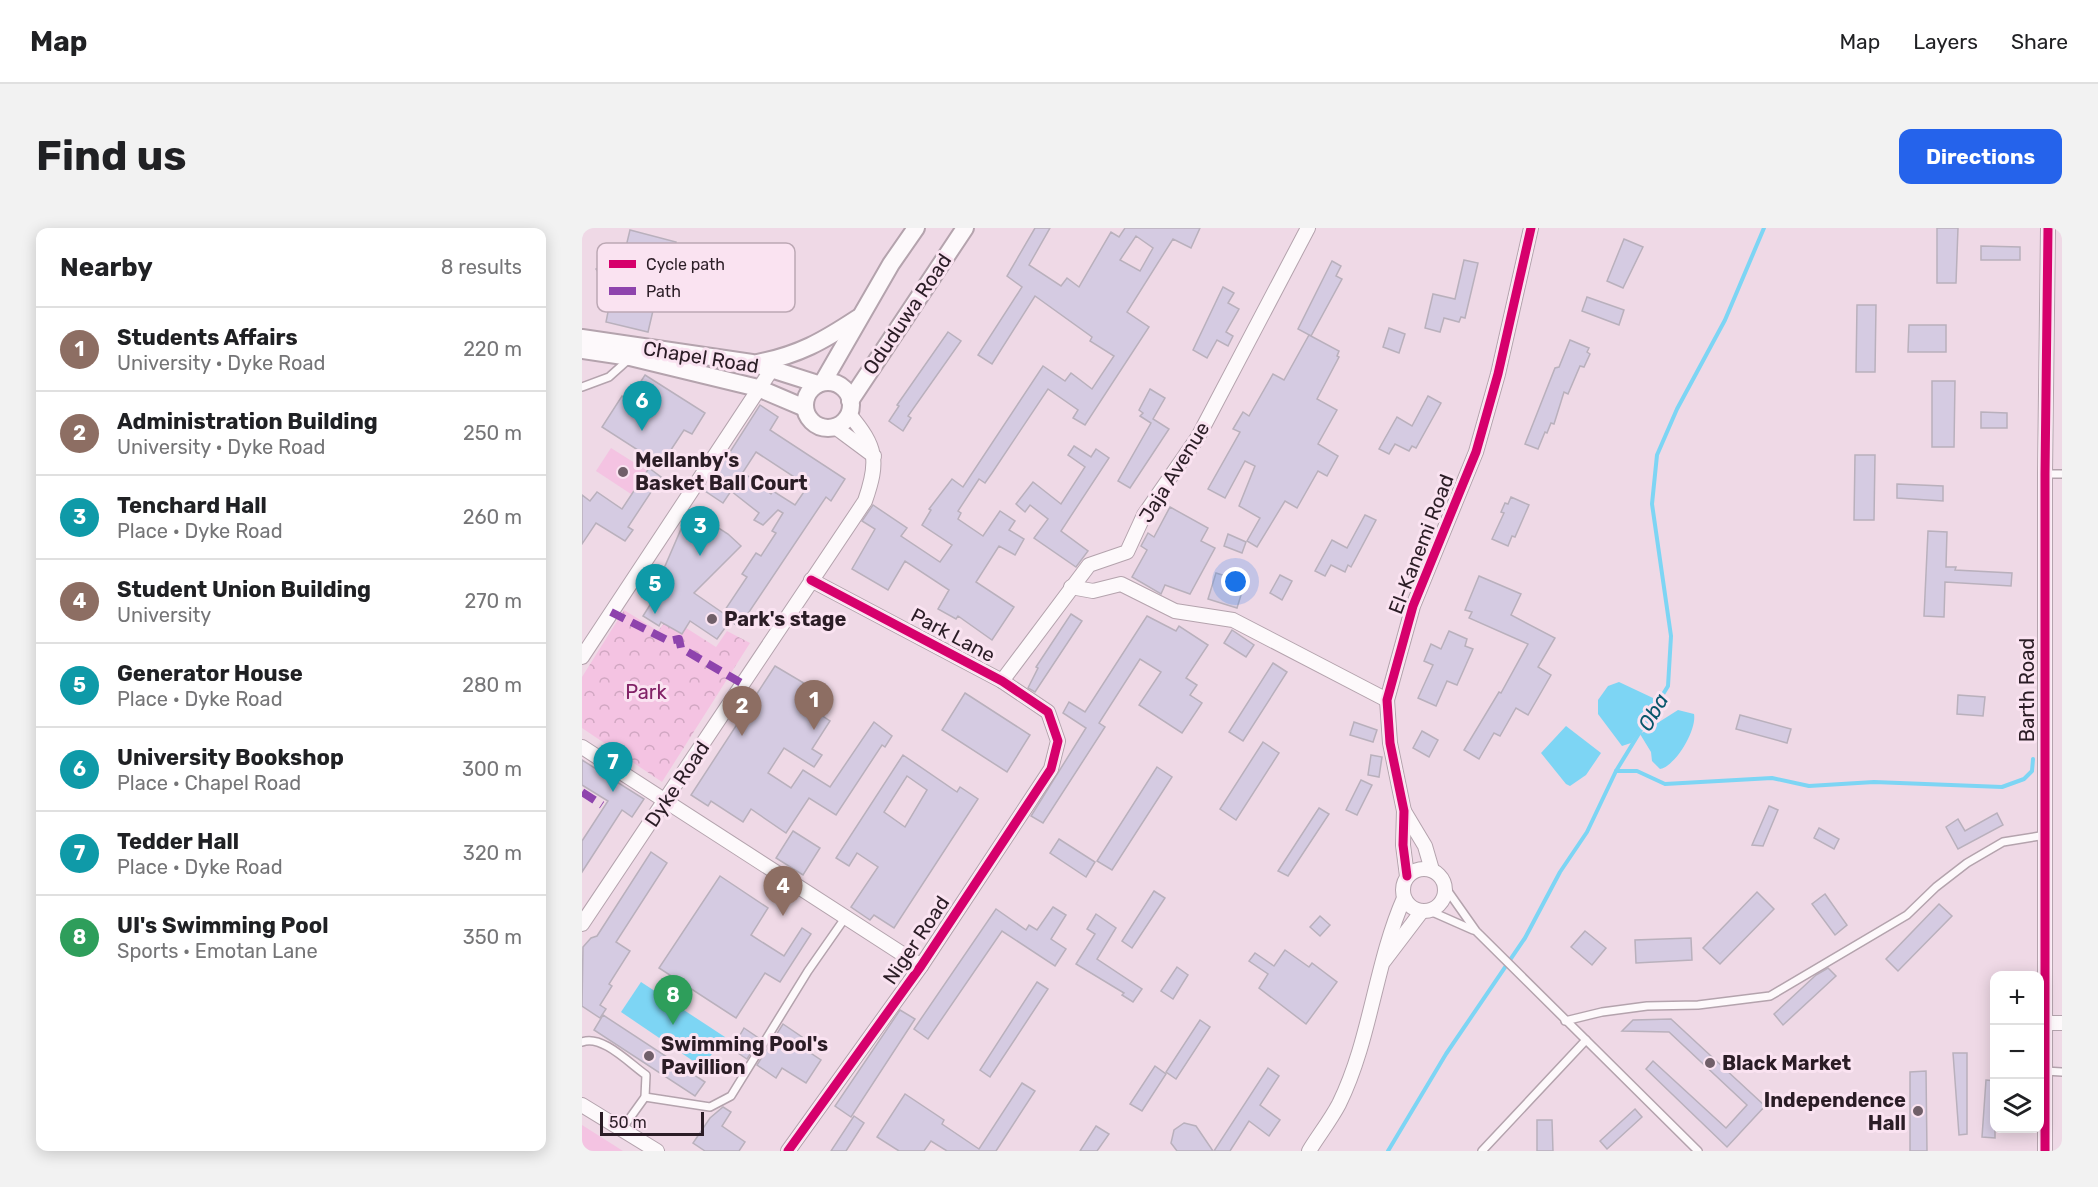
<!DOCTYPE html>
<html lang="en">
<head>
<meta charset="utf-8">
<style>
	:root { --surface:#fff; --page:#f2f2f2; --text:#202124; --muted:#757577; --line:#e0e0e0; --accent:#2563eb }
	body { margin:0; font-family:Rubik,sans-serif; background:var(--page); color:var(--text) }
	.controls { position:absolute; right:18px; bottom:18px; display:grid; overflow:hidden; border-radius:12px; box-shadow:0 3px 15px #0003 }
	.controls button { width:54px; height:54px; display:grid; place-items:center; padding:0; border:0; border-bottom:2px solid var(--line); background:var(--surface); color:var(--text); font:30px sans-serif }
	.scale { position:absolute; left:18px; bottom:15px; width:104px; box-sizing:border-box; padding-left:6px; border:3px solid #2b1d26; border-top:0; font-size:16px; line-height:21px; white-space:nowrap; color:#2b1d26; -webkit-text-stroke:4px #fae3f1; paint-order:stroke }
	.you { position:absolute; left:654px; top:354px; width:21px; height:21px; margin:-15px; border:4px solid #fff; border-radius:50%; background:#1a73e8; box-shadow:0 0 0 9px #1a73e833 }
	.badge { display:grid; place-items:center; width:39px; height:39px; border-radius:50%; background:var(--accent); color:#fff; font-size:20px; font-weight:700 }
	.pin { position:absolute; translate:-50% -50px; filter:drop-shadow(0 2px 3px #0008) }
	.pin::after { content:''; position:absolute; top:32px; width:21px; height:18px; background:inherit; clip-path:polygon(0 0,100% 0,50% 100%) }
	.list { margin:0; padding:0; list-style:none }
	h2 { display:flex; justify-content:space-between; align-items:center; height:78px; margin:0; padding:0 24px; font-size:26px }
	h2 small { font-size:20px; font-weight:400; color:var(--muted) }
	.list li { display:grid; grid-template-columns:39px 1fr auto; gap:18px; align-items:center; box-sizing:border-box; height:84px; padding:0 24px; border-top:2px solid var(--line) }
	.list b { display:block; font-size:22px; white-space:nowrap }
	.list p { margin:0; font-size:20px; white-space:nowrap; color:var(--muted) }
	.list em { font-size:20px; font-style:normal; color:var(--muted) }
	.icon { flex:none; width:33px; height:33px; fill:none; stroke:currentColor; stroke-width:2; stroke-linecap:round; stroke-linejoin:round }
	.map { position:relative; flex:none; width:1480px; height:923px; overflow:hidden; border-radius:12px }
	header { display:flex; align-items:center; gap:36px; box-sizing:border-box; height:84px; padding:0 30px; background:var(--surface); border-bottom:2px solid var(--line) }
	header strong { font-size:28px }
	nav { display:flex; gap:33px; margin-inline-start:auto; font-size:21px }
	.intro { display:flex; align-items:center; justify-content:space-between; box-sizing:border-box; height:144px; padding:0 36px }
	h1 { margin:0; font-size:42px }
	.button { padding:15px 27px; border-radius:12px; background:var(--accent); color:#fff; font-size:21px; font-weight:700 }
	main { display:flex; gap:36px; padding:0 36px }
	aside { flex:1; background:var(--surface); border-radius:12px; box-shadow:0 3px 15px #0003 }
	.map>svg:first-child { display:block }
	.park { fill:url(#park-crowns) }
	.garden { fill:#f4c3e2 }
	.water { fill:#7dd5f4 }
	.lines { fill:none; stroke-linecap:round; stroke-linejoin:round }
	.stream { stroke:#7dd5f4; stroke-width:4 }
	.building { fill:#d5cbe2; stroke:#b9b0bc; stroke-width:1.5; fill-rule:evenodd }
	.service-casing { stroke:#b4a3ad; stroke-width:10 }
	.minor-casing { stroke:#b4a3ad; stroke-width:16 }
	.tertiary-casing { stroke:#b4a3ad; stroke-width:20 }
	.service { stroke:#fdf9fb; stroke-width:7 }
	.minor { stroke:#fdf9fb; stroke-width:14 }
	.tertiary { stroke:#fdf9fb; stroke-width:16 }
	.quiet { stroke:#8e44ad; stroke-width:8; stroke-dasharray:15 8; stroke-linecap:butt }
	.cycleway-casing { stroke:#fae3f1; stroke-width:13 }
	.cycleway { stroke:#d6006c; stroke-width:9 }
	.poi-dot { fill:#705f69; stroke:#fae3f1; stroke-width:2 }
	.labels { text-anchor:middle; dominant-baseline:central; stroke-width:6; stroke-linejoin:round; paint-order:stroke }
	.street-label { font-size:20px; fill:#2b1d26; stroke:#fae3f1 }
	.poi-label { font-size:20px; font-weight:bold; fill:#2b1d26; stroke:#fae3f1; text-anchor:start }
	.park-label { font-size:20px; fill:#812166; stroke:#fae3f1 }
	.water-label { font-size:21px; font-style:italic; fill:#07566b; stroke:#fae3f1 }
	.key { fill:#fae3f1; stroke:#bca8b4; stroke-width:1.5 }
	.key-label { font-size:16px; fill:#2b1d26 }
</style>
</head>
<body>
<header>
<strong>Map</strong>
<nav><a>Map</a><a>Layers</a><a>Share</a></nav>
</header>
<div class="intro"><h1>Find us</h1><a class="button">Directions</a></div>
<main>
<aside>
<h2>Nearby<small>8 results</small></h2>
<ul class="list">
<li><span class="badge" style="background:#8d6e63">1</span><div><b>Students Affairs</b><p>University · Dyke Road</p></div><em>220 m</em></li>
<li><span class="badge" style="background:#8d6e63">2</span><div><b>Administration Building</b><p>University · Dyke Road</p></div><em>250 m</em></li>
<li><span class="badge" style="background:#0f9aa8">3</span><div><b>Tenchard Hall</b><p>Place · Dyke Road</p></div><em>260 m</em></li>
<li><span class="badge" style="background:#8d6e63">4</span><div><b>Student Union Building</b><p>University</p></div><em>270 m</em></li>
<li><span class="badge" style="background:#0f9aa8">5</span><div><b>Generator House</b><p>Place · Dyke Road</p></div><em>280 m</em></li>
<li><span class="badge" style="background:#0f9aa8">6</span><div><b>University Bookshop</b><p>Place · Chapel Road</p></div><em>300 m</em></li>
<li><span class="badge" style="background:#0f9aa8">7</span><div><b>Tedder Hall</b><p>Place · Dyke Road</p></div><em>320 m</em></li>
<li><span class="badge" style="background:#2e9e5b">8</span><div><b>UI's Swimming Pool</b><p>Sports · Emotan Lane</p></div><em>350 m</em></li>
</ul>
</aside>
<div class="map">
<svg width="1480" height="923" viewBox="0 0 1480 923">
	<defs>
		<pattern id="park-crowns" width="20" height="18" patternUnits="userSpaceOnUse" patternTransform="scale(1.5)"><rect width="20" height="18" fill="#f4c3e2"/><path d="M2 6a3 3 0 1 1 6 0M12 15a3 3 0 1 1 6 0" fill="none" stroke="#d1a7c2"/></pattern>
	</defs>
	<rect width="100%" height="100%" fill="#efd9e6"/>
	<path class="park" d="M42,382L76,403L87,389L134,419L145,403L168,415L80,554L0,500V449Z"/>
	<g class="garden">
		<path d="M29,220L67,244L52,268L14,243Z"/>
		<path d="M0,897L41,923H0Z"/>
	</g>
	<g class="water">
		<path d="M1037,454L1071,470L1072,481L1049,515L1040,518L1016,486V472L1026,458Z"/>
		<path d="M1096,482L1112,486C1115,502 1094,538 1078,541L1070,533L1069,524L1058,506Z"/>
		<path d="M984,498L1019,525L1004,547L988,558L984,556L959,525Z"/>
		<path d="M59,754L143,809L120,839L39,784Z"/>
	</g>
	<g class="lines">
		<g class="stream">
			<path d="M1034,543H1055L1083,556L1190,550L1227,558L1292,554L1420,559L1442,551L1450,543L1451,531"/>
			<path d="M806,923L864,826L943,710L978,644L1005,604L1034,543L1086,458L1089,408L1070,276L1075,227L1095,181L1143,92L1182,0"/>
		</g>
	</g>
	<g class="building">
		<path d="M453,0H468L447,37L479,58L485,50L497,59L529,4L537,9L543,0H618L609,20L591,11L545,84L567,99L503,197L491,190L496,182L466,161L410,245L403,255L397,251L376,283L379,285L376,291L401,308L418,283L433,293L427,302L442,311L433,327L417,318L394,354L432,379L410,412L376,388L374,391L356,381L367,362L323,333L306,362L270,341L293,301L280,293L291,277L325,300L319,308L358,334L370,317L340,297L349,282L347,281L370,251L381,259L461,138L483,153L489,145L510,161L532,128L508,113L510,109L453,68L410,136L396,127L440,59L425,48ZM554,8L571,20L558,43L538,32Z"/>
		<path d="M1355,0H1376L1374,55H1355Z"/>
		<path d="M48,2L94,14L86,44L81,43L92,62L73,74L66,104L24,94L30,64L14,41L42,27Z"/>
		<path d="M1042,11L1061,19L1041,60L1025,53Z"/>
		<path d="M1399,18L1438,19V32H1399Z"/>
		<path d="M882,32L896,35L883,90L879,89L877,94L862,90L858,104L843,100L851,66L873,71Z"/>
		<path d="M750,33L759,38L754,48L760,51L729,108L716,101Z"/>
		<path d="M641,59L652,65L646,75L657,81L644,104L651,108L646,118L635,112L625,130L611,122Z"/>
		<path d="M1005,69L1042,82L1037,97L1000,83Z"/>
		<path d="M1275,77H1294L1293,144H1274Z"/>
		<path d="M1327,97H1364V124H1326Z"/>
		<path d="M807,100L823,106L817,125L801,119Z"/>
		<path d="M366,104L379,113L326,188L329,190L321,203L307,193L317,178L315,177Z"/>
		<path d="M727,107L757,123L755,128L757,129L735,171L755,182L736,216L756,228L745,248L736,243L715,280L703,273L675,319L665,313L678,290L657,278L673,238L663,233L643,270L626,261L658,204L651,201L661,184L667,188L691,146L702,152Z"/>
		<path d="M988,112L1007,120L1005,124L1008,126L1002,139L998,138L986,166L982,164L972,196L969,195L965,205L963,204L956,221L943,216L973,140L977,139Z"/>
		<path d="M63,147L123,185L110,206L102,202L79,237L20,199L40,168L47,172Z"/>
		<path d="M1350,153H1373L1372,219H1350Z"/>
		<path d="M568,161L583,170L571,191L587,201L548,260L536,253L569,195L558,188L561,185L557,182Z"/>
		<path d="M846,168L859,175L834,220L830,218L827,223L813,216L807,226L797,221L815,189L830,198Z"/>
		<path d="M178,177L196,189L188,202L263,251L249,273L244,269L157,399L148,393L135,411L108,393L100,406L79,394L77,398L61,388L78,361L70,355L83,338L106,285L118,288L146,306L159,318L112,365L141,385L165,349L160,346L174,325L179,328L194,305L190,303L201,285L196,282L181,297L172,292L177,285L149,263L141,275L123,263ZM174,224L226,258L213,277L191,263L189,266L161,244Z"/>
		<path d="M1399,184L1425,185V200H1399Z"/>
		<path d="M492,218L509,229L514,221L527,230L479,303L506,323L494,339L452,310L466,291L448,277L443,284L434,276L451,254L479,276L503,239L486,227Z"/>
		<path d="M1273,227H1293L1292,292H1272Z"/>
		<path d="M67,240L79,249L46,299L51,302L43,313L14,295L0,316V267L8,273L15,264L40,281Z"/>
		<path d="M1315,256L1361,258V273L1315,270Z"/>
		<path d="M929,269L947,277L933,309L930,308L926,318L910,311L922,285L919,284L923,275L926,276Z"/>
		<path d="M588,279L626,300L619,313L633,320L608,366L583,357L579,366L550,349L565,322L559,318L566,305L572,309Z"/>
		<path d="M783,287L794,292L769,339L766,337L763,344L749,337L743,348L733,343L750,312L765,320Z"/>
		<path d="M1346,303L1365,304L1364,339H1374L1373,342L1430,345L1429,358L1363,354L1362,389L1342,388Z"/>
		<path d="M646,306L664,314L660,325L642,318Z"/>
		<path d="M634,345L663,354L655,380L626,371Z"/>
		<path d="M698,347L710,353L700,372L688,365Z"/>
		<path d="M897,348L939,366L929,387L973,410L956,439L969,447L946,487L934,480L918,508L912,505L897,531L882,522L917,464L919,465L946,416L887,390L890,384L883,382Z"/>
		<path d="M489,386L500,393L453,464L446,460L456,440L454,439Z"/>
		<path d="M565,388L594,403L597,398L626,417L604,450L615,457L608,467L620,475L600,505L557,477L579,444L558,431L517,495L523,499L461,595L449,588L504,500L481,485L487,474L503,484Z"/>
		<path d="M650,402L672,417L664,429L642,415Z"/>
		<path d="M867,403L885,411L883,418L891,421L875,457L865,453L854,478L836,470L851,437L842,433L849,416L859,421Z"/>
		<path d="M691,435L705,444L661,513L647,504Z"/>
		<path d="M193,438L237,464L227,479L248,493L230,521L240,527L232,539L202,520L186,545L209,560L221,542L248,559L292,494L310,508L303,519L300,517L254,587L227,570L204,605L169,581L161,594L129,573L126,578L109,567Z"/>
		<path d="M383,465L448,507L425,544L360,502Z"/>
		<path d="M1376,467L1403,469L1401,488L1375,486Z"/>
		<path d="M1158,487L1209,501L1205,515L1154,501Z"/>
		<path d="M772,494L795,502L791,514L768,507Z"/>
		<path d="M840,503L856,512L847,529L831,520Z"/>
		<path d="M681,514L697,525L654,592L638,581Z"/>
		<path d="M321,527L375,564L378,559L396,571L312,700L292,687L288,692L269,679L296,639L275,625L267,638L254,630ZM325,548L345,562L323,599L302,584Z"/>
		<path d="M789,527L800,529L797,549L786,547Z"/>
		<path d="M0,532L62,571L50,589L40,582L0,644V613L26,573L0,557Z"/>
		<path d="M575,539L590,549L530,642L515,633Z"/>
		<path d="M779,552L790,557L775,587L764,582Z"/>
		<path d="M1187,578L1196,582L1181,618L1170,617Z"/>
		<path d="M737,580L747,586L706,648L696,643Z"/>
		<path d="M1415,585L1421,597L1376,621L1364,599L1376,591L1383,603Z"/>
		<path d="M1237,600L1257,611L1252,621L1232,610Z"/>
		<path d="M211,603L238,620L221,647L194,630Z"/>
		<path d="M477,611L513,634L504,649L468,625Z"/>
		<path d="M69,624L85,635L34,714L48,723L27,756L30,758L18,777L24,781L18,790L0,778L1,719L9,710L15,708Z"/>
		<path d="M138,648L186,680L169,707L202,728L220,700L229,706L198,754L183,745L154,790L77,740Z"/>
		<path d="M572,663L583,670L550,720L540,713Z"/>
		<path d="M1175,664L1192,681L1138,736L1121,720Z"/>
		<path d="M1243,666L1265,697L1253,707L1230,676Z"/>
		<path d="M1357,676L1370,688L1316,743L1304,731Z"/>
		<path d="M471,679L484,687L469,711L484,721L473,738L420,703L346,811L332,801L414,681L444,702L447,697L455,702Z"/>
		<path d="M514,686L534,700L515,731L560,761L551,774L540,767L542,765L494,736L513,706L505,701Z"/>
		<path d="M738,688L748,697L738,708L728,699Z"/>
		<path d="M1003,703L1024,720L1010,737L989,719Z"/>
		<path d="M1109,710L1110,732L1054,735L1053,712Z"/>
		<path d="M703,722L727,739L730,735L755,754L724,796L677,760L686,746L667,733L673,725L692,738Z"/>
		<path d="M595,739L606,747L591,771L579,763Z"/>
		<path d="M1246,740L1254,748L1201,797L1192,786L1234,747Z"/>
		<path d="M455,754L466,761L408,849L398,842Z"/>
		<path d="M318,782L333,791L269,889L253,878Z"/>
		<path d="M21,787L123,854L113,868L12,802Z"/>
		<path d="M1089,791L1183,878L1145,919L1064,841L1071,833L1144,900L1165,877L1087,804L1040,803L1051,792Z"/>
		<path d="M618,792L628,799L594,851L584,844Z"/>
		<path d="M201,796L220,809L215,816L239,832L224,855L200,840L194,850L175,837Z"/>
		<path d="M162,800L178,811L165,831L150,821Z"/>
		<path d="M1371,825H1385V906L1377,907Z"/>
		<path d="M573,838L584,846L560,883L548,876Z"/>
		<path d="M686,840L697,848L678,877L698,892L687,908L667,893L648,923H632Z"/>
		<path d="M1344,843L1345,923H1328V844Z"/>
		<path d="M1404,852L1413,853V910L1400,909Z"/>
		<path d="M440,855L453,863L414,923H365L349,913L342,923H317L295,909L323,866L362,892L360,896L397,921Z"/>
		<path d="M141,879L149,884L140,898L163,914L157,923H123L111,915L128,890Z"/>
		<path d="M1053,881L1060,889L1025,921L1018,913Z"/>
		<path d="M272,888L282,895L264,923H249Z"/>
		<path d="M955,892H970L971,923H955Z"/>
		<path d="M602,895L614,898L631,923H595L589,915L592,902Z"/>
		<path d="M514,898L527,906L515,923H498Z"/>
	</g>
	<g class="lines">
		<defs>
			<g id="service">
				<path d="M0,159L27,149L46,132"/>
				<path d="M1463,246H1480"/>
				<path d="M863,659L894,703L1116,923"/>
				<path d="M848,683L891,702"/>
				<path d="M983,793L1020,784L1065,778L1116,777L1188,768L1325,687L1354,659L1385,635L1421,614L1464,607"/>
				<path d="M0,814C20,806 48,836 64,847L63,869L40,901"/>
				<path d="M1463,843L1480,844"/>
				<path d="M63,869L128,879L149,868L226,743L263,690"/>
				<path d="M900,923L1004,812"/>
			</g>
			<g id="minor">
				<path d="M253,199L292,228"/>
				<path d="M489,359L511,363L539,356L593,383L651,392L805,472"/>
				<path d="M0,429L190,141"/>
				<path d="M420,453L507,337L545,324L562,287L616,209L726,0"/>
				<path d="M0,519L339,738"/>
				<path d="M822,583L843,618L850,642"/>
				<circle cx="842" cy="662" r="21"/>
				<path d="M825,648L821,617L822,583L808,515L805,472L831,378L894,224L916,146L949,0"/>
				<path d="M0,696L283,273C297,233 295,219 267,186"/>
				<path d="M802,733L840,683"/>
				<path d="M1463,795H1480"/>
				<path d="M0,877L75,923"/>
				<path d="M206,923L339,738L469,541L476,513L466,484L420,453L229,352"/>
				<path d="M727,923C736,908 748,893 757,876C789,811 793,736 822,670"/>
				<path d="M1463,923V246L1466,0"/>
			</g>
			<g id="tertiary">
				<path d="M0,110L170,135L236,156"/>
				<path d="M0,122L48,129L176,160L223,180"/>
				<path d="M175,135C217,127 241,113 276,90"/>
				<path d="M241,154L309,36L334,0"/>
				<circle cx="246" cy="177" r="23"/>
				<path d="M268,173L383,0"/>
			</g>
		</defs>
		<use href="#service" class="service-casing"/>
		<use href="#minor" class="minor-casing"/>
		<use href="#tertiary" class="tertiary-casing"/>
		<use href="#service" class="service"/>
		<use href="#minor" class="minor"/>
		<use href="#tertiary" class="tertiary"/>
		<g class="quiet">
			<path d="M29,384L87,413L97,411L99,420L161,456"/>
			<path d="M0,564L20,577"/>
		</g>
		<defs>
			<g id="cycleway">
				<path d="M825,648L821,617L822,583L808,515L805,472L831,378L894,224L916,146L949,0"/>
				<path d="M206,923L339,738L469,541L476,513L466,484L420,453L229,352"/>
				<path d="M1463,923V246L1466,0"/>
			</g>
		</defs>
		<use href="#cycleway" class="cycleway-casing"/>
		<use href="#cycleway" class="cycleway"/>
	</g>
	<g class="poi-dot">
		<circle cx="41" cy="244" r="6"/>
		<circle cx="130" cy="391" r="6"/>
		<circle cx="67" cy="828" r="6"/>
		<circle cx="1128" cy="835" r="6"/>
		<circle cx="1336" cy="883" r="6"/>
	</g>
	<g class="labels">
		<g class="street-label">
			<text transform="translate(325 86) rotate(-56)">Oduduwa Road</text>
			<text transform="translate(119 129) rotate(9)">Chapel Road</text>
			<text transform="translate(592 244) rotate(-58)">Jaja Avenue</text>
			<text transform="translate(839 316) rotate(-69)">El-Kanemi Road</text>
			<text transform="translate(371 407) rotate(28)">Park Lane</text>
			<text transform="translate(1445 462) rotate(-90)">Barth Road</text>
			<text transform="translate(95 556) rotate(-56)">Dyke Road</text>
			<text transform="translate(334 712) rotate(-56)">Niger Road</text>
		</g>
		<g class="poi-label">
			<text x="53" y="232">Mellanby's<tspan x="53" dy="23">Basket Ball Court</tspan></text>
			<text x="142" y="391">Park's stage</text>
			<text x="79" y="816">Swimming Pool's<tspan x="79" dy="23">Pavillion</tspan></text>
			<text x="1140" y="835">Black Market</text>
			<text x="1324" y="872" text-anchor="end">Independence<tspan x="1324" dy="23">Hall</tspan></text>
		</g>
		<g class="park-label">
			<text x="64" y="464">Park</text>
		</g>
		<g class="water-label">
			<text transform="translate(1071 484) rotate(-60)">Oba</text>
		</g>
	</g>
	<rect x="15" y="15" width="198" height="69" rx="9" class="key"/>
	<rect x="27" y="32" width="27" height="8" fill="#d6006c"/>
	<rect x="27" y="59" width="27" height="8" fill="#8e44ad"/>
	<g class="key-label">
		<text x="64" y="42">Cycle path</text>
		<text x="64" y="69">Path</text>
	</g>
</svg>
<div class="controls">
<button>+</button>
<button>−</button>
<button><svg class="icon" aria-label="layers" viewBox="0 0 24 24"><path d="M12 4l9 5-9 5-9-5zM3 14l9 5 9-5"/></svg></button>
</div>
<div class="scale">50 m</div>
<div class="you"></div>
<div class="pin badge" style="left:232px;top:502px;background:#8d6e63">1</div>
<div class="pin badge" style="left:160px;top:508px;background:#8d6e63">2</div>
<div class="pin badge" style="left:118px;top:328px;background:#0f9aa8">3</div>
<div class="pin badge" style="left:201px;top:688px;background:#8d6e63">4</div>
<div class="pin badge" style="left:73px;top:386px;background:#0f9aa8">5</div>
<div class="pin badge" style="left:60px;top:203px;background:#0f9aa8">6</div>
<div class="pin badge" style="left:31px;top:564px;background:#0f9aa8">7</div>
<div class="pin badge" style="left:91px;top:797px;background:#2e9e5b">8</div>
</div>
</main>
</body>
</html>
